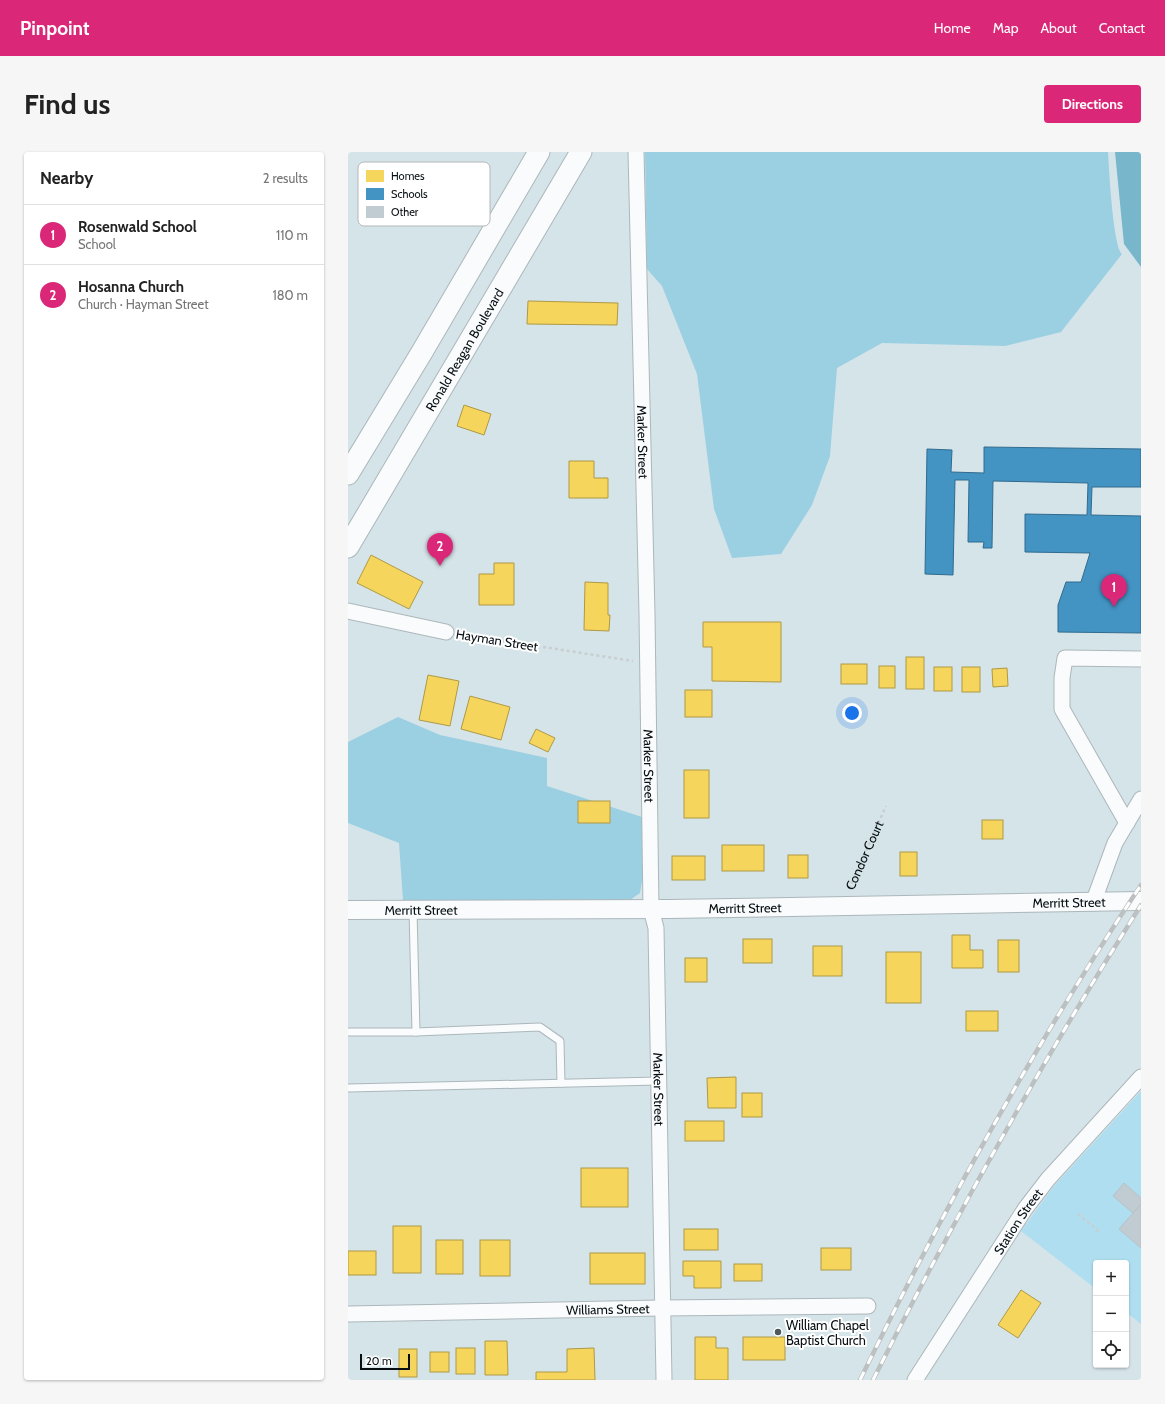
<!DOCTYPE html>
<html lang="en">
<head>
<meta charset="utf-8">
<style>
	:root { --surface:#fff; --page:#f6f6f6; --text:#222; --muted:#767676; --line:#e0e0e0; --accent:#db2777 }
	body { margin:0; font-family:Cabin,sans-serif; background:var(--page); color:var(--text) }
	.controls { position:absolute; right:12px; bottom:12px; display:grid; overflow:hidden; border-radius:4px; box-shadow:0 1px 3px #0004 }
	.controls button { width:36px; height:36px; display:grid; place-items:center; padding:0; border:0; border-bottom:1px solid var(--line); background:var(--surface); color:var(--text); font:20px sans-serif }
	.scale { position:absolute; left:12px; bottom:10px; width:50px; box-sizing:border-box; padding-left:4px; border:2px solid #060e12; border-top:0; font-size:11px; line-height:14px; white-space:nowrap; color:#060e12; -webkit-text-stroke:3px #fff; paint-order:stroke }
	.you { position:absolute; left:504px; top:561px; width:14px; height:14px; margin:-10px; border:3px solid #fff; border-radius:50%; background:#1a73e8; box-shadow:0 0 0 6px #1a73e833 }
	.badge { display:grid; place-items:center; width:26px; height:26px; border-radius:50%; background:var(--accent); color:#fff; font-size:13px; font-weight:700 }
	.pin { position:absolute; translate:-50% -33px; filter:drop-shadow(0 1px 2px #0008) }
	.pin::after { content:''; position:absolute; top:21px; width:14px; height:12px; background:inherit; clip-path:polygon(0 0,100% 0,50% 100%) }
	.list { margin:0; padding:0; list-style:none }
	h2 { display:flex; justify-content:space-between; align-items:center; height:52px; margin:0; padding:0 16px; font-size:17px }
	h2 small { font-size:13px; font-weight:400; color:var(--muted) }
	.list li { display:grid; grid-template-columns:26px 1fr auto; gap:12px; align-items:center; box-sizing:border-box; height:60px; padding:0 16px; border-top:1px solid var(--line) }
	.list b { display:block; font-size:15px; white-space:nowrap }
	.list p { margin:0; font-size:13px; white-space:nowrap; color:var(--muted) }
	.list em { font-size:13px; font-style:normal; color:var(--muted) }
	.icon { flex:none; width:22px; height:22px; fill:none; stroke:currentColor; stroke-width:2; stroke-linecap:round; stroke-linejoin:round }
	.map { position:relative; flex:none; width:793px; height:1228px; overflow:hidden; border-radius:4px }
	header { display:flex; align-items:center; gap:24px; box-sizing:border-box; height:56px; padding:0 20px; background:var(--accent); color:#fff }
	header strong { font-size:19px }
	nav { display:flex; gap:22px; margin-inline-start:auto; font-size:14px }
	.intro { display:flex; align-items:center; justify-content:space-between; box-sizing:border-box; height:96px; padding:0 24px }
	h1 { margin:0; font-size:28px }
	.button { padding:10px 18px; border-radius:4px; background:var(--accent); color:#fff; font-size:14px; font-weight:700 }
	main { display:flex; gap:24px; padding:0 24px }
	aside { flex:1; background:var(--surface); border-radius:4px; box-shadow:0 1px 3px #0004 }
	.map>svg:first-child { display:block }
	.green { fill:#aedef0 }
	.forest { fill:#9bcfe2 }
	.water { fill:#78b6cc }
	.homes { fill:#f6d55c; stroke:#ae9946 }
	.schools { fill:#4393c3; stroke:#316b8e }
	.building { fill:#c0ccd1; stroke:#b6c2c6 }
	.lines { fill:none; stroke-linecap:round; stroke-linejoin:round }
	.service-casing { stroke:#acb7bb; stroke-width:9 }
	.minor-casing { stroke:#acb7bb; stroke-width:17 }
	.tertiary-casing { stroke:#acb7bb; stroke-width:20 }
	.secondary-casing { stroke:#acb7bb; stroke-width:23 }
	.path { stroke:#c9ced0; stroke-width:2.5; stroke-dasharray:3 3; stroke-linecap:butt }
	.service { stroke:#f9fbfc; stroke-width:7 }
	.minor { stroke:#f9fbfc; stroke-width:15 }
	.tertiary { stroke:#f9fbfc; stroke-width:18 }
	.secondary { stroke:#f9fbfc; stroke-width:21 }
	.rail-casing { stroke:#bcc0c1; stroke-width:4.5 }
	.rail { stroke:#fff; stroke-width:3; stroke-dasharray:9; stroke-linecap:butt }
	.poi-dot { fill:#4e595d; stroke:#fff; stroke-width:1.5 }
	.labels { text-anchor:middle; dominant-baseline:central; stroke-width:4; stroke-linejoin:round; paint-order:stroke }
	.street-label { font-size:13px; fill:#060e12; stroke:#fff }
	.poi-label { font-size:13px; fill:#060e12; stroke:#fff; text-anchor:start }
	.key { fill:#fff; stroke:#b4b7b8; stroke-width:1 }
	.key-label { font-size:11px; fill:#060e12 }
</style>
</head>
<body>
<header>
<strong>Pinpoint</strong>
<nav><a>Home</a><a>Map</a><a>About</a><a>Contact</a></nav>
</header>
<div class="intro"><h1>Find us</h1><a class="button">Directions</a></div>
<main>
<aside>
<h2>Nearby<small>2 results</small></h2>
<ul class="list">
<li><span class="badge">1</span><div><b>Rosenwald School</b><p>School</p></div><em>110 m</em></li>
<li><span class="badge">2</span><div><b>Hosanna Church</b><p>Church · Hayman Street</p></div><em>180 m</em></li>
</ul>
</aside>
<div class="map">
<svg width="793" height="1228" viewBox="0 0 793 1228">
	<rect width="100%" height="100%" fill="#d5e4e9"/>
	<path class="green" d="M793,939V1172L778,1160V1111H748V1137L673,1079L706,1034Z"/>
	<g class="forest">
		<path d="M297,0H760C761,16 765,94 774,102L713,180L657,194L534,191L489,216L482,304L464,353L433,402L384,406L366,357L349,222L314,134L299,117Z"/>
		<path d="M50,565L92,583L199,606V634L294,665L297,711L292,741L282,748H55L51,691L0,671V590Z"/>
	</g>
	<path class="water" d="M767,0H793V115L776,92Z"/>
	<g class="homes">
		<path d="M180,149L270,151L269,173L179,172Z"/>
		<path d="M116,253L143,262L136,283L109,274Z"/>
		<path d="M221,309H246V326H260V346H221Z"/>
		<path d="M23,403L75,430L61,457L9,431Z"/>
		<path d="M146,411H166V453H131V422H146Z"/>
		<path d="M237,430L260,431V463H262L261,479L236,478Z"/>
		<path d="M355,470H433V530L364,529V495H355Z"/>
		<rect x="558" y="505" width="18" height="32"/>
		<rect x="493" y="512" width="26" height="20"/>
		<rect x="531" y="514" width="16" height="22"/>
		<rect x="586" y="515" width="18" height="24"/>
		<rect x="614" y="515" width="18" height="25"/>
		<path d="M659,516L660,534L645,535L644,517Z"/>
		<path d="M80,523L111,529L102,574L71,568Z"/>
		<rect x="337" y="538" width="27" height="27"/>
		<path d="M122,544L162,555L153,588L113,577Z"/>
		<path d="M188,577L207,586L200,600L181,591Z"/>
		<rect x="336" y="618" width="25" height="48"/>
		<rect x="230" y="649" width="32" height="22"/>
		<rect x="634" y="668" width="21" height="19"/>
		<rect x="374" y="693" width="42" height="26"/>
		<rect x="552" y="700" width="17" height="24"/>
		<rect x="440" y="703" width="20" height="23"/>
		<rect x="324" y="704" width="33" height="24"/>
		<path d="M604,783H622V798H635V816H604Z"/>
		<rect x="395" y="787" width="29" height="24"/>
		<rect x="650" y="788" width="21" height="32"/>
		<rect x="465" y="794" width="29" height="30"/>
		<rect x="538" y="800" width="35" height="51"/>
		<rect x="337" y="806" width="22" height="24"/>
		<rect x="618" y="859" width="32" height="20"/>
		<path d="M388,925V956H360L359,926Z"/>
		<rect x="394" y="941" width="20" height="24"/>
		<rect x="337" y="969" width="39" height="20"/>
		<rect x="233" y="1016" width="47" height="39"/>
		<rect x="45" y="1074" width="28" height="47"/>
		<rect x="336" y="1077" width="34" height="21"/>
		<rect x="88" y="1088" width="27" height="34"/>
		<rect x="132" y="1088" width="30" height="36"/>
		<rect x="473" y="1096" width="30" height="22"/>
		<rect x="0" y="1099" width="28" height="24"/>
		<rect x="242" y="1101" width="55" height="31"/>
		<path d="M335,1109H373V1136H346V1124H335Z"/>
		<rect x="386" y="1112" width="28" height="17"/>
		<path d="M673,1138L693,1151L670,1186L650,1173Z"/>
		<path d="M347,1185H368V1196H380V1228H347Z"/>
		<rect x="395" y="1185" width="42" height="23"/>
		<path d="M137,1189H159L160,1223H137Z"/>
		<rect x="108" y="1196" width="19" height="26"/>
		<path d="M246,1196L247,1228H188V1220H219V1197Z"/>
		<rect x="51" y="1197" width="18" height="28"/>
		<rect x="82" y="1200" width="19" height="20"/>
	</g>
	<path class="schools" d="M636,295L793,297V335H744L743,363L793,364V481L710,480V453L718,430H733L742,401L677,400V362L739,363L740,331L645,329L644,396H635L636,390H620L621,328H607L605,423L577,422L579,297L604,298L603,320L636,321Z"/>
	<g class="building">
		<path d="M776,1031L793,1046V1052L785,1061L765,1044Z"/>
		<path d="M793,1052V1096L771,1077Z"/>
	</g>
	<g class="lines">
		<defs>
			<g id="service">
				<path d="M0,880H68L65,758"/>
				<path d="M68,880L192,875L212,889L213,931"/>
				<path d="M0,936L310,929"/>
			</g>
			<g id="minor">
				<path id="s2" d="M288,0L299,462L303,757L308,776L316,1228"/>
				<path d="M0,459L98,480"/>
				<path d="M779,671L714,557V526L717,506L793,507"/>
				<path d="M745,751L767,691L793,647"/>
				<path id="s3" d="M0,1162L313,1156L520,1154"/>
				<path id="s4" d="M567,1228L677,1057L700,1027L793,925"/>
			</g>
			<g id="tertiary">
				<path id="s5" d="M0,758L321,757L793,749"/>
			</g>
			<g id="secondary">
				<path d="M0,322L74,200L191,0"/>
				<path id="s6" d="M0,395L233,0"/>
			</g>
		</defs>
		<use href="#service" class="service-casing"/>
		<use href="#minor" class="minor-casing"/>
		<use href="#tertiary" class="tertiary-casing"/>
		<use href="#secondary" class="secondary-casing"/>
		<g class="path">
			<path d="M112,482L285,509"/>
			<path id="s1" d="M501,737L538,654"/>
			<path d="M730,1062L753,1081"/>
		</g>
		<use href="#service" class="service"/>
		<use href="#minor" class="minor"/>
		<use href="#tertiary" class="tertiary"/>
		<use href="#secondary" class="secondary"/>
		<defs>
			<g id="rail">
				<path d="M512,1228C595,1057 688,891 793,733"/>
				<path d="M525,1228C607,1064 695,908 793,753"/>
			</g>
		</defs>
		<use href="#rail" class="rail-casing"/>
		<use href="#rail" class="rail"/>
	</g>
	<circle class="poi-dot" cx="430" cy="1180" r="4"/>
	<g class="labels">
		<g class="street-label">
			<text stroke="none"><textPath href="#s6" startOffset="229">Ronald Reagan Boulevard</textPath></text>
			<text stroke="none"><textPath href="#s2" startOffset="290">Marker Street</textPath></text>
			<text transform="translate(149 488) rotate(9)">Hayman Street</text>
			<text stroke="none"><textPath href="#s2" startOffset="614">Marker Street</textPath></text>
			<text stroke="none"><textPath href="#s1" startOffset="37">Condor Court</textPath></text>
			<text stroke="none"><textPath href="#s5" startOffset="721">Merritt Street</textPath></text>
			<text stroke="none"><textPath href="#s5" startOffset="397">Merritt Street</textPath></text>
			<text stroke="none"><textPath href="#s5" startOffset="73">Merritt Street</textPath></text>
			<text stroke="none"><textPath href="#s2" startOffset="938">Marker Street</textPath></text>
			<text stroke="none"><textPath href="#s4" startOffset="189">Station Street</textPath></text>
			<text stroke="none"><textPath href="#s3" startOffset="260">Williams Street</textPath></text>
		</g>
		<g class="poi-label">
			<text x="438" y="1173">William Chapel<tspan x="438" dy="15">Baptist Church</tspan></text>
		</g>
	</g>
	<rect x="10" y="10" width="132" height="64" rx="6" class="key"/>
	<rect x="18" y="18" width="18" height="12" fill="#f6d55c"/>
	<rect x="18" y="36" width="18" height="12" fill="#4393c3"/>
	<rect x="18" y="54" width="18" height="12" fill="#c0ccd1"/>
	<g class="key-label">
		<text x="43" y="28">Homes</text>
		<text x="43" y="46">Schools</text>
		<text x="43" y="64">Other</text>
	</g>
</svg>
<div class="controls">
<button>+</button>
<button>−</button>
<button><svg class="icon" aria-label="locate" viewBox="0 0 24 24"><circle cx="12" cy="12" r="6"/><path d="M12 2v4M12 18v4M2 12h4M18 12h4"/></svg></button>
</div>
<div class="scale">20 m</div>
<div class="you"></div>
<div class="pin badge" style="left:766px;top:455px">1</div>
<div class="pin badge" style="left:92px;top:414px">2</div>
</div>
</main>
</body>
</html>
